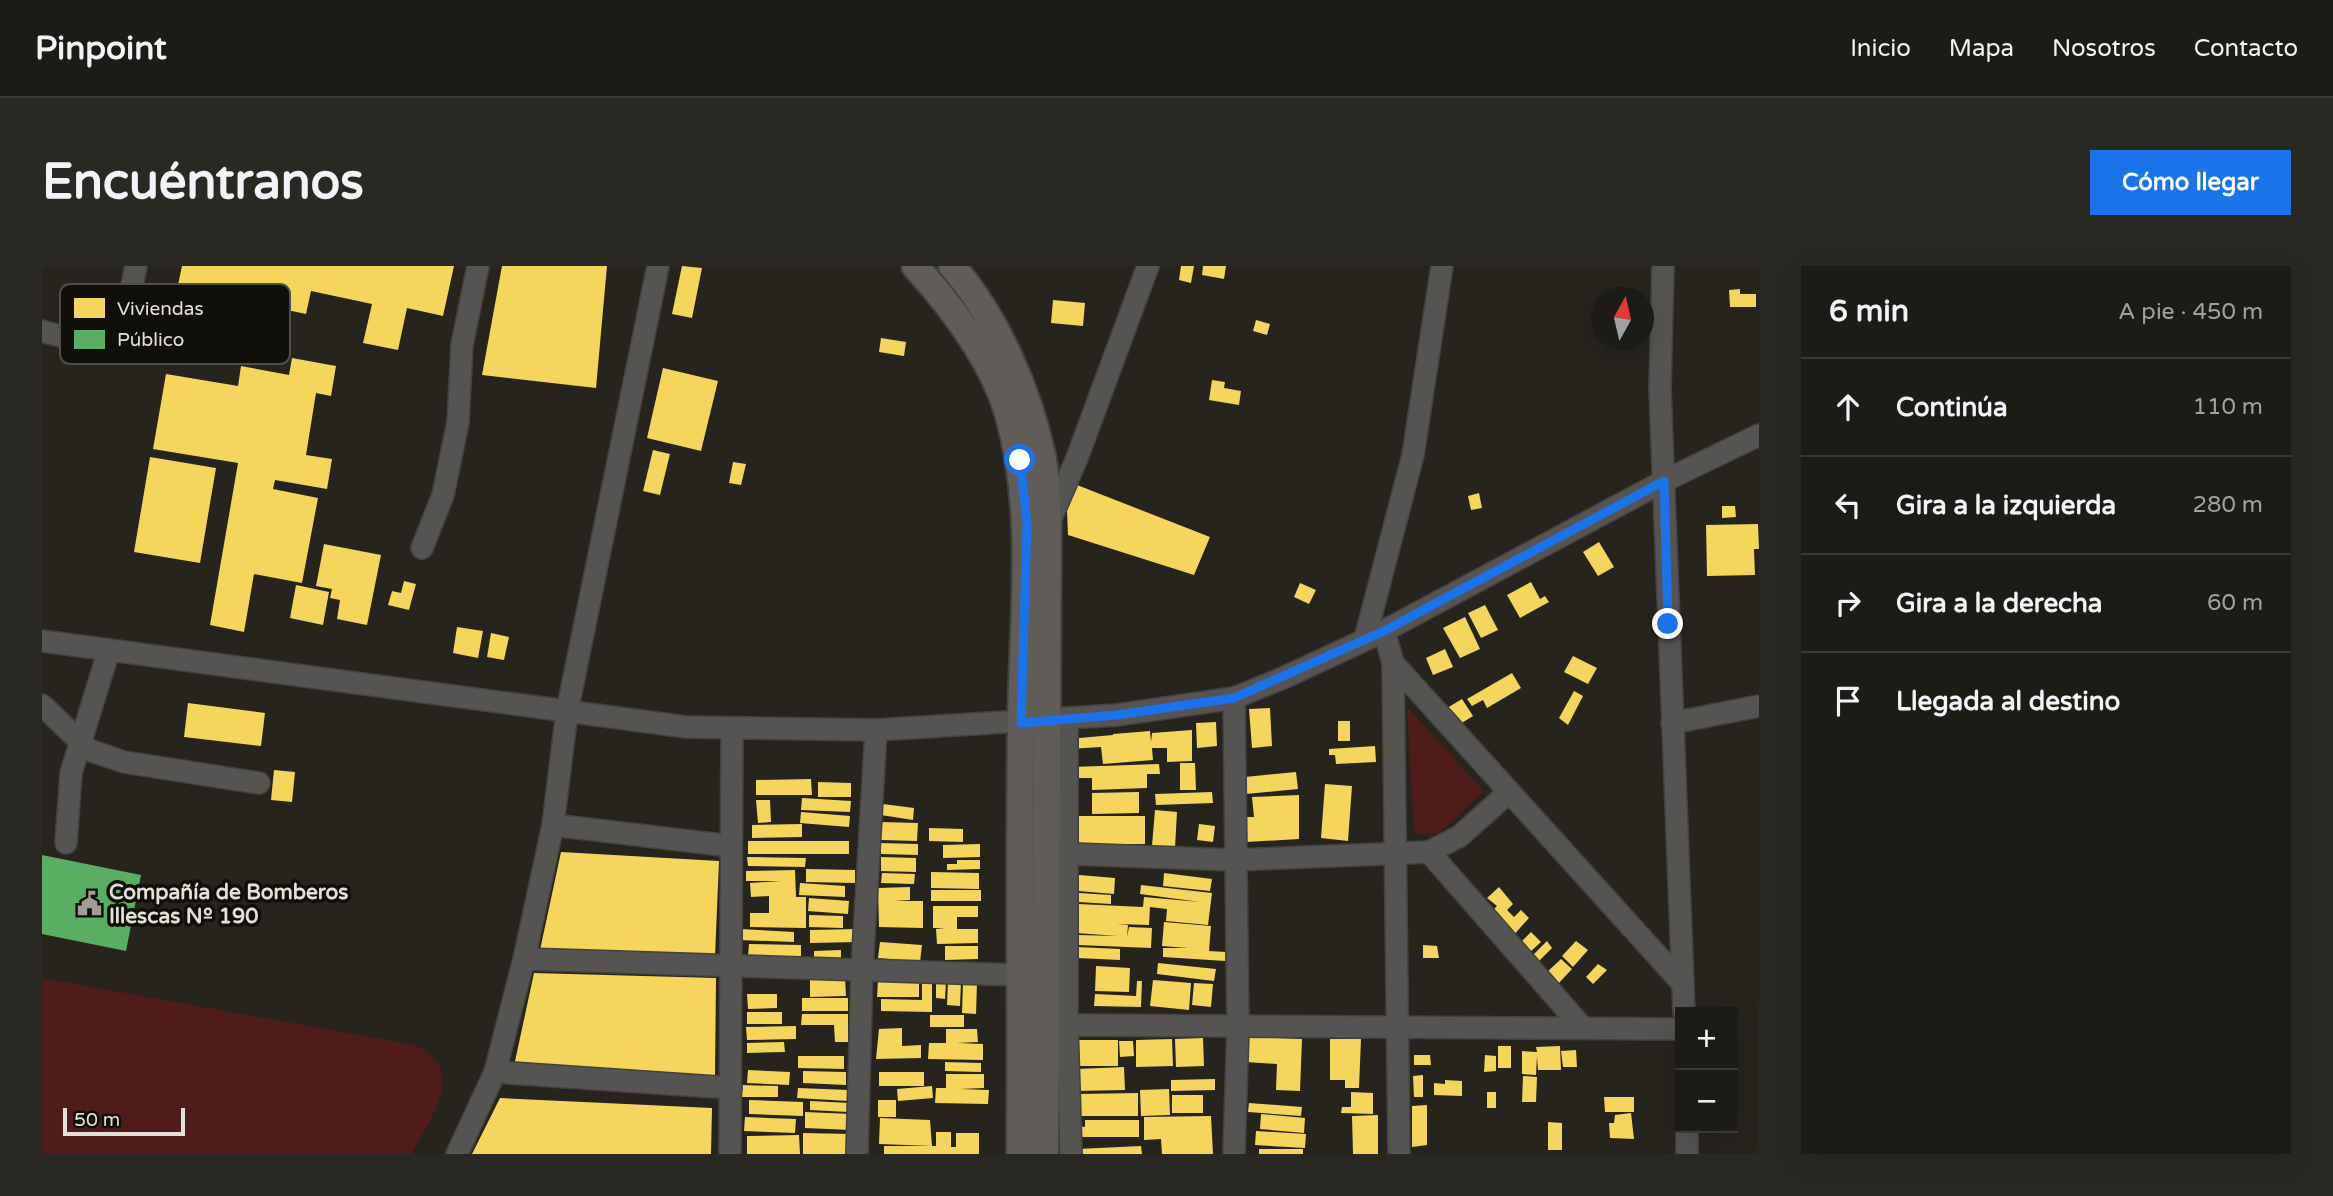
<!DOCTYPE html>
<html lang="es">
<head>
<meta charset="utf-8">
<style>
	:root { --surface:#1c1b16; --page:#292823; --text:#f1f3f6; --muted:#a0a1a1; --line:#3a3935; --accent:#1a73e8 }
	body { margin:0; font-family:"Varela Round",sans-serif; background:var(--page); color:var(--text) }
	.controls { position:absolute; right:21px; bottom:21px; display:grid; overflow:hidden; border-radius:0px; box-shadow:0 7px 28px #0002 }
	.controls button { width:63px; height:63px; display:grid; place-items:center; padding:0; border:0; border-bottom:2px solid var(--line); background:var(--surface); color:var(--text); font:35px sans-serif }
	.compass { position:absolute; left:1549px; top:21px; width:63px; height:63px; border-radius:50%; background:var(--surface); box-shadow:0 7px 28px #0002; rotate:8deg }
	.scale { position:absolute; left:21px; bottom:18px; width:122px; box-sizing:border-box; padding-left:7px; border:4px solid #e3e0d8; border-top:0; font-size:19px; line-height:24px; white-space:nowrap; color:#e3e0d8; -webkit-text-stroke:5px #110f09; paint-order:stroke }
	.stop { position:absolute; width:21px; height:21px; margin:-16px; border:5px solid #1a73e8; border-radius:50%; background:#fff }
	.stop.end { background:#1a73e8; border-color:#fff; box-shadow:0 2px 7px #0008 }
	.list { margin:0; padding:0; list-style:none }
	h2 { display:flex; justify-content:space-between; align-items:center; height:91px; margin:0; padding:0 28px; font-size:30px }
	h2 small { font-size:23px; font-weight:400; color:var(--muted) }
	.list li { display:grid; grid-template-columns:46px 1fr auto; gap:21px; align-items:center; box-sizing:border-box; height:98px; padding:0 28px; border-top:2px solid var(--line) }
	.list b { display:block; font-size:26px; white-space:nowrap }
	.list em { font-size:23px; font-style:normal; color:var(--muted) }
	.icon { flex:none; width:38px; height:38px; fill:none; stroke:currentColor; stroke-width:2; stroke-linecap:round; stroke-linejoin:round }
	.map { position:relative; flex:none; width:1717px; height:888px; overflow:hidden; border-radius:0px }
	header { display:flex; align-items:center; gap:42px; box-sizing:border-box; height:98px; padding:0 35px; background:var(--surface); border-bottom:2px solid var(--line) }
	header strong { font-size:33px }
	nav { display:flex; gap:38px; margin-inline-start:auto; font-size:24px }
	.intro { display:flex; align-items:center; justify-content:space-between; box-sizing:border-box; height:168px; padding:0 42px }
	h1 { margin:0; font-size:49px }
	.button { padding:18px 32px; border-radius:0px; background:var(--accent); color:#fff; font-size:24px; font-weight:700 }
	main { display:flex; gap:42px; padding:0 42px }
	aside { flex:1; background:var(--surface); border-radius:0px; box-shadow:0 7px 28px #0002 }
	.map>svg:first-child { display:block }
	.green { fill:#501c19 }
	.homes { fill:#f6d55c }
	.public { fill:#5aae61 }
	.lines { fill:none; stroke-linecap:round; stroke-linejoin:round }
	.minor-casing { stroke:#43413c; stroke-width:24 }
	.major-casing { stroke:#43413c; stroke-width:30 }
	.minor { stroke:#565453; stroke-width:21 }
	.major { stroke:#605d59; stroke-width:26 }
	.route { stroke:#1a73e8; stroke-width:9 }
	.labels { text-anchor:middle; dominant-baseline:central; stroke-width:7; stroke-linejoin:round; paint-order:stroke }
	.poi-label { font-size:21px; font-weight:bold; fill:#e3e0d8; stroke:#110f09; text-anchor:start }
	.key { fill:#110f09; stroke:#504e47; stroke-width:2 }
	.key-label { font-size:19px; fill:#e3e0d8 }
</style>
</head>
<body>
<header>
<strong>Pinpoint</strong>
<nav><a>Inicio</a><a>Mapa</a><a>Nosotros</a><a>Contacto</a></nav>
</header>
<div class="intro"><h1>Encuéntranos</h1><a class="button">Cómo llegar</a></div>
<main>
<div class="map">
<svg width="1717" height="888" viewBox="0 0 1717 888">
	<rect width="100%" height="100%" fill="#26241d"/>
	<g class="green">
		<path d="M1365,441L1442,525L1404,561L1396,567L1372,568Z"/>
		<path d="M0,712L373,779C427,803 388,854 369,888H0Z"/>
	</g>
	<g class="homes">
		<path d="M140,0H412L401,50L365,42L356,84L321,77L330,38L269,25L264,48L203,35L189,99L122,85Z"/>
		<path d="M460,0H565L554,122L440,109Z"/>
		<path d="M640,0L660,2L650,52L630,48Z"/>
		<path d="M1139,0H1152L1149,17L1137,14Z"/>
		<path d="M1161,0H1184L1182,13L1160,9Z"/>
		<path d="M1698,23V28H1714V41H1688L1687,24Z"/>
		<path d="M1011,34L1043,37L1041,60L1009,57Z"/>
		<path d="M1214,54L1228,58L1225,69L1211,65Z"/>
		<path d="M839,72L864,76L862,90L837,86Z"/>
		<path d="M250,92L294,100L289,130L274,127L264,189L290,193L285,223L233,214L231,223L276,232L260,317L212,308L202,366L168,359L196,197L111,183L124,108L196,120L199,100L247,109Z"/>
		<path d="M621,102L676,115L659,185L605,172Z"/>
		<path d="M1170,114L1183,116L1182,122L1199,125L1197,139L1167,134Z"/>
		<path d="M611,184L628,188L618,229L601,225Z"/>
		<path d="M108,191L174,202L158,297L92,286Z"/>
		<path d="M691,196L704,198L699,219L687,217Z"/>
		<path d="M1035,219L1168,271L1152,309L1026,269L1025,244Z"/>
		<path d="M1437,227L1440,242L1429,244L1426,230Z"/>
		<path d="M1680,240H1693L1694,251L1680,252Z"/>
		<path d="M1716,258L1717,283H1712L1713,309L1665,310L1664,259Z"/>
		<path d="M1557,276L1572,301L1556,310L1541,286Z"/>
		<path d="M282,278L339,289L325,359L295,353L298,334L288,332L290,323L274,320Z"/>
		<path d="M362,315L374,318L367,344L346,339L350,325L359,327Z"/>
		<path d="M1489,316L1498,333L1503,330L1507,336L1478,352L1465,329Z"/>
		<path d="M1258,317L1274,324L1267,338L1252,331Z"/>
		<path d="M254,319L287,326L281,359L248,352Z"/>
		<path d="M1443,339L1456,364L1439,372L1426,347Z"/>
		<path d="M1423,351L1438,383L1418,392L1401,362Z"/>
		<path d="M415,361L441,365L436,392L411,387Z"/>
		<path d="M449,367L467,371L462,394L445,391Z"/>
		<path d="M1403,383L1411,401L1391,409L1384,392Z"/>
		<path d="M1531,390L1555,402L1546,418L1522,406Z"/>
		<path d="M1470,407L1479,422L1445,442L1441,434L1430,440L1425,433Z"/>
		<path d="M1532,425L1541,430L1526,459L1517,452Z"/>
		<path d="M1420,433L1431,450L1415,460L1405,442Z"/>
		<path d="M146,437L223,447L219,480L142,471Z"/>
		<path d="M1228,442L1230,480L1210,482L1207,443Z"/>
		<rect x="1296" y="455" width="12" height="20"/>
		<path d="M1174,456L1175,480L1155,482L1154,457Z"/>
		<path d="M1150,464V495L1125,496V482H1110L1111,494L1061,498L1059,481L1027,483L1026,473L1071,469V481V468L1108,465L1109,476L1110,467Z"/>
		<path d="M1333,480L1334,496L1294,498L1293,489H1287V483Z"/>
		<path d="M1138,497H1153L1154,524H1138Z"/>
		<path d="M1117,498L1118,508H1105V522L1050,524V512H1031L1030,501Z"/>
		<path d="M232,504L253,506L250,536L229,534Z"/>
		<path d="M1254,506L1256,523L1204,528L1203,511Z"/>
		<path d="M769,513L770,529H714V514Z"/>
		<path d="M776,516L809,517V531H776Z"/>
		<path d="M1283,518L1310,520L1306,575L1279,572Z"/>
		<path d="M1097,526V547L1050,548V527Z"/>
		<path d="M1170,526L1171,537L1114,539L1113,528Z"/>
		<path d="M1257,529V573L1204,576L1202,551H1212L1210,531Z"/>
		<path d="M760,532L809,535L808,546L759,544Z"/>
		<path d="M714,534H728L729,556L716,557Z"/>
		<path d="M841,538L872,542L871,554L839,549Z"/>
		<path d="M1113,544L1135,546L1133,582L1110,580Z"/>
		<path d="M759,546L808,550L807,561L758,557Z"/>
		<rect x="1032" y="550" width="71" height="28"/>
		<path d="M839,556L876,557L875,575L839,574Z"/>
		<path d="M760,558V571L710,572V559Z"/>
		<path d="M1157,558L1173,560L1171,576L1155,574Z"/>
		<path d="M887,562L921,563V576L887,575Z"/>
		<rect x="706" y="575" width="101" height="13"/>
		<path d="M839,577L876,578V589L839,588Z"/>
		<path d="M938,578V591L901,592V579Z"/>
		<path d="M519,586L677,595L673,691L498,684Z"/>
		<path d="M705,591L764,592L763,601L706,600Z"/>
		<path d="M839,591L874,592V606L839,605Z"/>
		<path d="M915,594H938V603L905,604V598H915Z"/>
		<path d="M764,603L813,604V617L764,616Z"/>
		<path d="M753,604L754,631H764V662L708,661V647H727V630L709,631L708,617L739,615H704V605Z"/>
		<path d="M889,606L937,607V623L889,622Z"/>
		<path d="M840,607L873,608L872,618L839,617Z"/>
		<path d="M1122,607L1170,613L1168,625L1121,620Z"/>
		<path d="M1037,609L1073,612L1072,628L1036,625Z"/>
		<path d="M758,617L803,620V631L757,629Z"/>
		<path d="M1099,619L1170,627L1166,659L1124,655L1125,643L1108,641L1107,659L1075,658L1086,659L1085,671L1087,661L1110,662L1109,682L1036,679V669L1076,670L1034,667L1036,638L1101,641L1102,631L1158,636L1098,628Z"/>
		<path d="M868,621V634L852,635H881V662L837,661L836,622Z"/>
		<path d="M1457,621L1471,638L1465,644L1472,651L1479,644L1487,652L1470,671L1450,645L1455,640L1445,632Z"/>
		<rect x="889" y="624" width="50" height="11"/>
		<path d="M1037,627L1069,629V638L1036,636Z"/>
		<path d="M767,632L807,635L806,648L766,645Z"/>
		<path d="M891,640H936V651H915V663H936V677L895,678L894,663L903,662H891Z"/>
		<path d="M767,649L801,650V662L767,661Z"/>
		<path d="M1122,656L1169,660L1167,685L1184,686L1183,695L1121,691V682H1146L1120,680Z"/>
		<path d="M698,663L752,666V676L697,674Z"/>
		<path d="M816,663V676L768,677V664Z"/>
		<path d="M1489,666L1499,676L1487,687L1477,678Z"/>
		<path d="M1505,675L1510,682L1495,697L1489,691Z"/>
		<path d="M1534,675L1546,684L1531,701L1520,690Z"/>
		<path d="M838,676L880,679L878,696L836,692Z"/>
		<path d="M707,678L759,679V692L706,690Z"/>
		<path d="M1381,679L1395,680L1397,692H1381Z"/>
		<path d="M903,680H936V693L903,694Z"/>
		<path d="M1035,681L1078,683V694L1035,692Z"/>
		<path d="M799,684V696H772V685Z"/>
		<path d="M1519,693L1530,703L1515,719L1503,708Z"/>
		<path d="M1116,697L1174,703L1172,715L1115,708Z"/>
		<path d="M1556,698L1565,704L1551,718L1544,711Z"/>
		<path d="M1054,700L1088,702L1087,726L1053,725Z"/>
		<path d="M492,707L674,712L673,811L472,800Z"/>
		<path d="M768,712H803L804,730L768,731Z"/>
		<path d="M836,714H877V731H835Z"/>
		<path d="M1111,714L1149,717L1147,744L1108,740Z"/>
		<path d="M880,715H890V746L839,745V733L880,734Z"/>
		<path d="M894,715H904L903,733L894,732Z"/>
		<path d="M906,715H919L918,740L905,739Z"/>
		<path d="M1095,715H1100L1099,741L1052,740L1053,728L1094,730Z"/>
		<path d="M921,717H935L934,748L920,747Z"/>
		<path d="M1152,717L1171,718L1169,741L1150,739Z"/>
		<path d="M705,728H735V742L706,743Z"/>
		<rect x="760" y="732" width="46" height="13"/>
		<rect x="705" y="746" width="35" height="12"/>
		<path d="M760,748H806V776H793L792,759H759Z"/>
		<rect x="888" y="749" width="34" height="12"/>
		<path d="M754,760V773L705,774L704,761Z"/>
		<path d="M860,762V780L879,779V792L834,793L837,763Z"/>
		<path d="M904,763H935L936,776L915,777L941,778V794L886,793L887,777H904Z"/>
		<path d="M1205,771L1260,773L1258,825L1234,824L1235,798L1204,796Z"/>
		<path d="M1161,772L1162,800L1134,801L1133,773Z"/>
		<path d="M1130,773L1131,800L1094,801V774Z"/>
		<path d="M1288,773H1319L1317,822H1303V814H1288Z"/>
		<path d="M1032,774H1076V800H1033Z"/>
		<path d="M1077,775H1091L1092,790L1078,791Z"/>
		<path d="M742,776L743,786L705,787V777Z"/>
		<rect x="1456" y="780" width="13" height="22"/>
		<path d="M1518,780L1519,804H1496L1495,790L1494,809L1480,808V785L1495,786L1494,781Z"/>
		<path d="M1534,784L1535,801H1521L1519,785Z"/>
		<path d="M1372,789H1388L1389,799H1372Z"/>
		<path d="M1443,789L1454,790V805L1442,806Z"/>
		<path d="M756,790H802V803L756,802Z"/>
		<path d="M903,796L939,797V806L903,805Z"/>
		<path d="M1082,801L1083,824L1035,825V803Z"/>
		<path d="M706,804L748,806L747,819L705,817Z"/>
		<path d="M761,805L804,806V819L761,817Z"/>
		<rect x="837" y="806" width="45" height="14"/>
		<path d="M904,808H942V822L918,823L947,824L946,838L893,837L894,822H904Z"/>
		<path d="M1381,809V831H1372L1371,810Z"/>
		<path d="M1481,810L1495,811L1494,836H1480Z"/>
		<path d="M1173,813V824L1129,825V814Z"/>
		<path d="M1403,814L1420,815V830L1392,829V817L1403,818Z"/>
		<path d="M698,819L736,820V831H698Z"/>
		<path d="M890,820L891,832L856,835L855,823Z"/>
		<path d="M756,822L807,824L806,835L755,832Z"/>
		<path d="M1127,823L1128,849L1099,850L1098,824Z"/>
		<path d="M1309,826L1331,827V848L1299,847L1300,841H1309Z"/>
		<rect x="1445" y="826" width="9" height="16"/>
		<path d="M1096,827V850H1036V828Z"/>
		<rect x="1130" y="829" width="31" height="18"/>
		<path d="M1562,831H1592V846H1563Z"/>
		<path d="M458,832L670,842L669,888H430Z"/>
		<path d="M707,834L761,836V850L707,848Z"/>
		<rect x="836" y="834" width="18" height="17"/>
		<path d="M768,835L808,837L807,846L768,844Z"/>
		<path d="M1207,837L1260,841L1259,850L1206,846Z"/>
		<path d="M1385,839V879L1370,881V840Z"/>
		<path d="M763,846L810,848L809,864L763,862Z"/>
		<path d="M1589,847L1592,873L1568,872L1567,857H1572L1573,849Z"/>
		<path d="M1219,848L1263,852L1262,867L1218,863Z"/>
		<path d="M1336,849V888H1311L1310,850Z"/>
		<path d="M1169,850L1171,888H1120L1119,873L1102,874V851Z"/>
		<path d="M703,851L754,853L753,867L702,865Z"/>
		<path d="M838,852L888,854L890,880L837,878Z"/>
		<path d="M1043,854H1097V871H1036V860L1043,861Z"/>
		<path d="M1506,856L1520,857V884H1506Z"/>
		<path d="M1214,865L1264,868L1263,882L1213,879Z"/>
		<path d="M894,866H909V881H914V867H937V888H842V880H894Z"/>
		<path d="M761,867L809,868L808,888H761Z"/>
		<path d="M757,869L758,888H705V870Z"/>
		<path d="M1099,880L1100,888H1037L1036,883Z"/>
		<rect x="1217" y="883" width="44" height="5"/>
	</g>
	<path class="public" d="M0,589L99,609L84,685L0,668Z"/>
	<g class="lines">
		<defs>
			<g id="minor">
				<path d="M1621,0L1618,123L1642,746"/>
				<path d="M0,65L36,75L75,81L81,66L94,0"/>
				<path d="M1006,259L1035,192L1106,0"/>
				<path d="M380,282L401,229L416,156L420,79L436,0"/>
				<path d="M1342,365L1351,397L1357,888"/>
				<path d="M1323,373L1371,189L1400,0"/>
				<path d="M0,375L644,461L834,464L1075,449L1192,432L1241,412L1342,365L1622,215L1717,169"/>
				<path d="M1351,397L1641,718"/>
				<path d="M1192,432L1196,761L1192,888"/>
				<path d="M0,439L47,484L82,496L217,517"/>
				<path d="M1025,454V759L1029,888"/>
				<path d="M1630,457L1717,440"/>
				<path d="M511,559L689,580"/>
				<path d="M24,577L29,507L67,384"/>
				<path d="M1387,586L1540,761"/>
				<path d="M1003,587L1192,594L1387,586L1418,570L1466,527"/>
				<path d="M482,693L979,709"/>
				<path d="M1025,759L1638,763"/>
				<path d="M453,806L689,822"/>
				<path d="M1645,862V888"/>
				<path d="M415,888L453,806L482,693L511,559L525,446L616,0"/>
				<path d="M688,888L690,463"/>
				<path d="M815,888L820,704L834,464"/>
			</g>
			<g id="major">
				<path d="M873,0C910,41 950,93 966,147C995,249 980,354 979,458C977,601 979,745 978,888"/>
				<path d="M910,0C954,50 986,124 1000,189C1005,211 1004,236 1006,259L1003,888"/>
			</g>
		</defs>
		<use href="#minor" class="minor-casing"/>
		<use href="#major" class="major-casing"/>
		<use href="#minor" class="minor"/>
		<use href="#major" class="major"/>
	</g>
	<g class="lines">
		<path class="route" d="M978,194L985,257L979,457L1075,449L1192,432L1342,365L1622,215L1626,358"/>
	</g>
	<defs>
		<symbol id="civic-bare" viewBox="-9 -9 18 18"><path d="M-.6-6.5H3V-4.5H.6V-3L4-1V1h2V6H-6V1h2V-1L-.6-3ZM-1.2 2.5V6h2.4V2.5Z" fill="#a19e97" stroke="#110f09" stroke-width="2.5" paint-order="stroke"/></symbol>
	</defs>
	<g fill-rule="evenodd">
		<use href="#civic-bare" x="30" y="620" width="35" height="35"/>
	</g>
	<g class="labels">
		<g class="poi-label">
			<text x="67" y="626">Compañía de Bomberos<tspan x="67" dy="24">Illescas Nº 190</tspan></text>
		</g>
	</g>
	<rect x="18" y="18" width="230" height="80" rx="10" class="key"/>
	<rect x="32" y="32" width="31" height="20" fill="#f6d55c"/>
	<rect x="32" y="64" width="31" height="19" fill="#5aae61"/>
	<g class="key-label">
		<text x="75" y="49">Viviendas</text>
		<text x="75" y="80">Público</text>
	</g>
</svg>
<div class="controls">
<button>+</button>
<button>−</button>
</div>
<svg class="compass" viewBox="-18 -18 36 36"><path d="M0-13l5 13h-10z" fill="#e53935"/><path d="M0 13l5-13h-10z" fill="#a0a1a1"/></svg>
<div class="scale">50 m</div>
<div class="stop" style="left:978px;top:194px"></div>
<div class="stop end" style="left:1626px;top:358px"></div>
</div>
<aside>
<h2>6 min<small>A pie · 450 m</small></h2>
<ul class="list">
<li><svg class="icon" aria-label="ahead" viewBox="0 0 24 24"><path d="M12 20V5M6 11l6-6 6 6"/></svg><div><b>Continúa</b></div><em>110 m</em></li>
<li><svg class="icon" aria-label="left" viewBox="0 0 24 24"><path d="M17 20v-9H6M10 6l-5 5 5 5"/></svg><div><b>Gira a la izquierda</b></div><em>280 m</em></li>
<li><svg class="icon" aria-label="right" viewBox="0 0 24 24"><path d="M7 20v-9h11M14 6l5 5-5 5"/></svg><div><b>Gira a la derecha</b></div><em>60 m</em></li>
<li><svg class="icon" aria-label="arrive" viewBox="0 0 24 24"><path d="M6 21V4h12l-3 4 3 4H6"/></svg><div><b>Llegada al destino</b></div></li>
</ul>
</aside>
</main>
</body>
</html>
